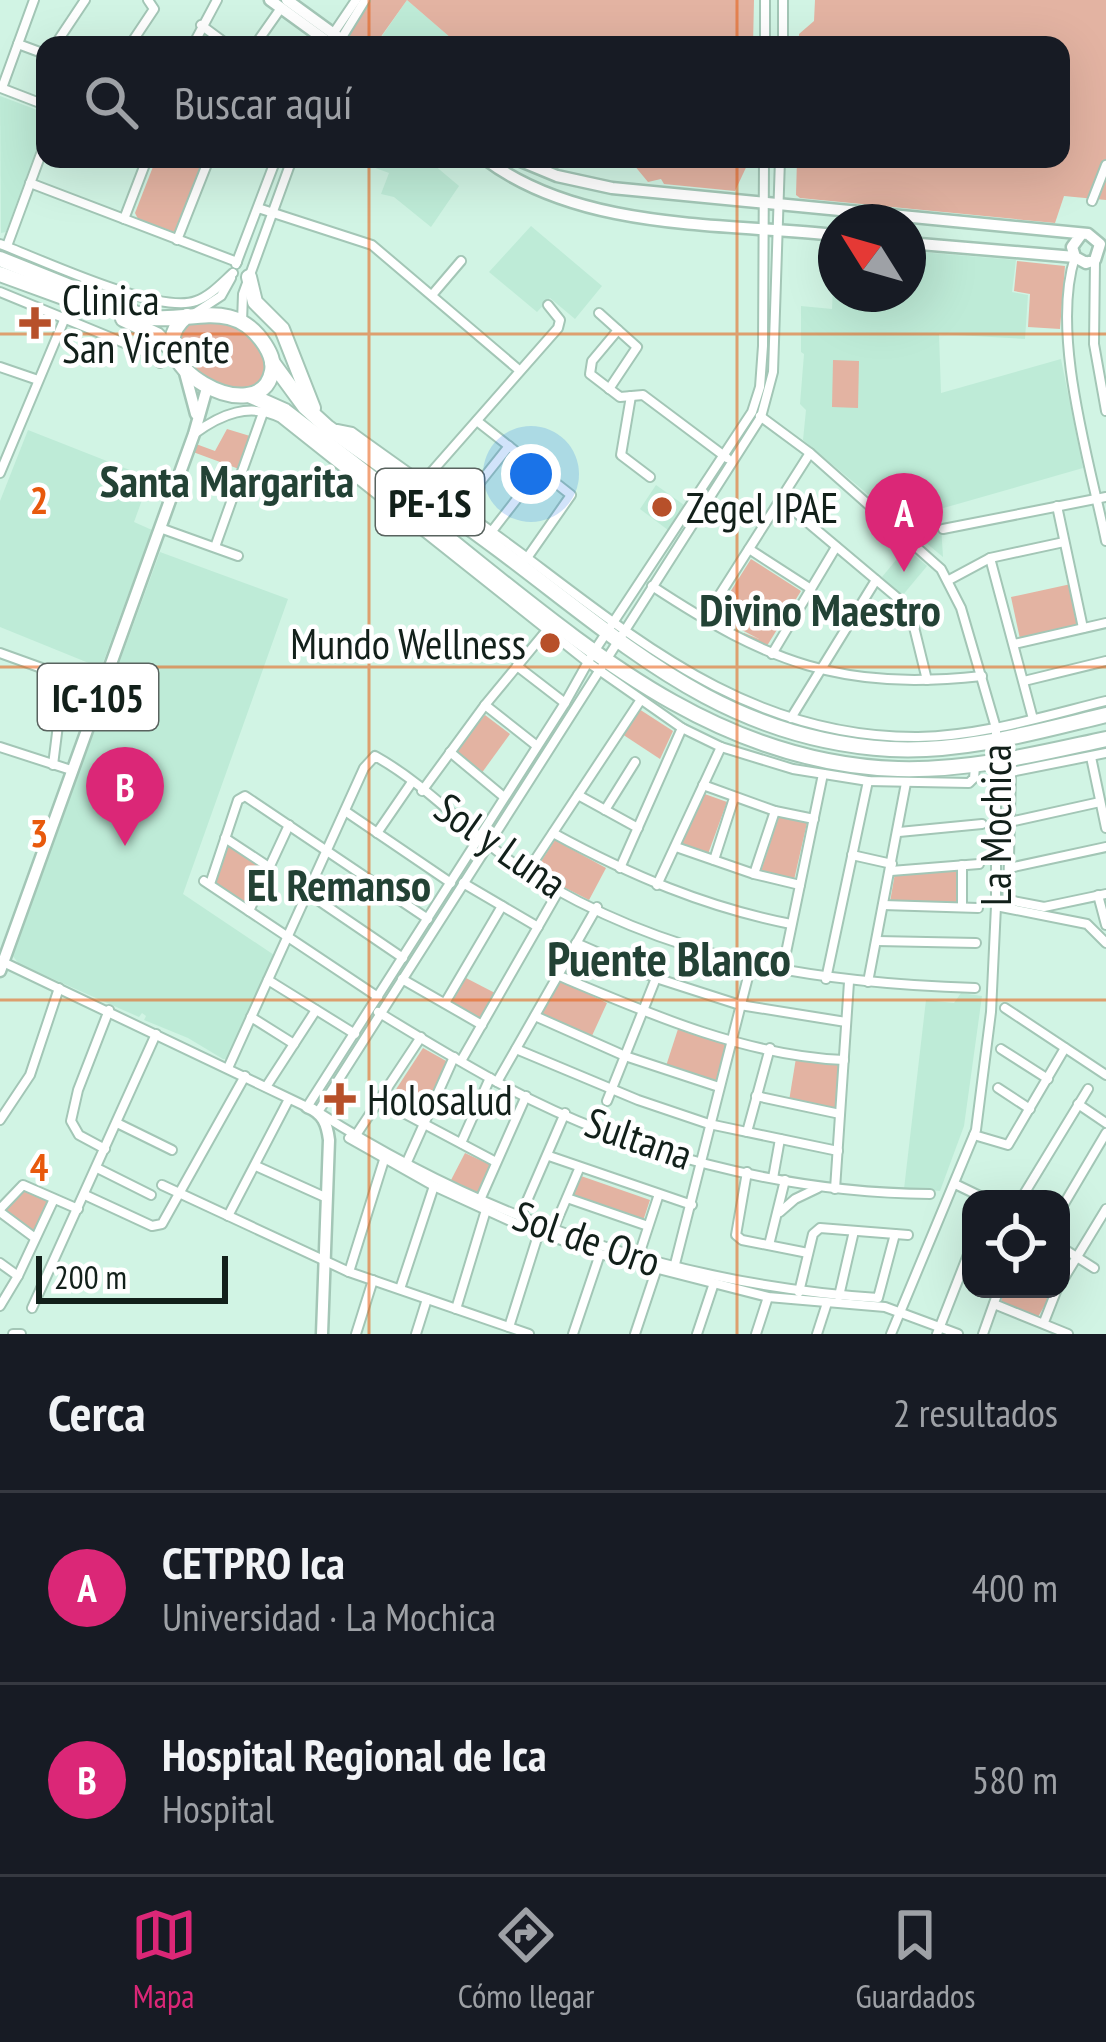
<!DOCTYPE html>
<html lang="es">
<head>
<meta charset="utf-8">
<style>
	:root { --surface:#171b24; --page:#20242c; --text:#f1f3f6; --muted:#9ea1a6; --line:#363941; --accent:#db2777 }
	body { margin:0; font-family:"PT Sans Narrow",sans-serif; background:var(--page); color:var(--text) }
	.controls { position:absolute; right:36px; bottom:36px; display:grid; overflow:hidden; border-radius:24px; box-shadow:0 12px 48px #0002 }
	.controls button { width:108px; height:108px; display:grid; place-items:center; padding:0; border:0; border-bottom:3px solid var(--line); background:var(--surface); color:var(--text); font:60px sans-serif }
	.compass { position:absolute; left:818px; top:204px; width:108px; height:108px; border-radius:50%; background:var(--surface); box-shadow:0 12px 48px #0002; rotate:307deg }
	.scale { position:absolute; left:36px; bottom:30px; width:192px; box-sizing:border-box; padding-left:12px; border:6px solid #12201a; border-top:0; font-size:33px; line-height:42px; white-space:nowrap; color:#12201a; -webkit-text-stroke:9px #fff; paint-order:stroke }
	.you { position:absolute; left:531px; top:474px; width:42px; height:42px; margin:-30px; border:9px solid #fff; border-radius:50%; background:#1a73e8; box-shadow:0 0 0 18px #1a73e833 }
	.badge { display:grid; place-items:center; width:78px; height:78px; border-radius:50%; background:var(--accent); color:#fff; font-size:39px; font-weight:700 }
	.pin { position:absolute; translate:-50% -99px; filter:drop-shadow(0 3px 6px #0008) }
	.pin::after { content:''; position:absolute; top:63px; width:42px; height:36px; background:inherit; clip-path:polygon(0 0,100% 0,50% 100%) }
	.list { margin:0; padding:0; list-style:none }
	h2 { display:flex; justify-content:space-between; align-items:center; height:156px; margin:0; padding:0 48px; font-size:51px }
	h2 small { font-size:39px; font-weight:400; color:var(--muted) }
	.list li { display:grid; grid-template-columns:78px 1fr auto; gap:36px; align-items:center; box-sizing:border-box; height:192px; padding:0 48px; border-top:3px solid var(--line) }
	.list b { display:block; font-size:45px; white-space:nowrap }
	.list p { margin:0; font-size:39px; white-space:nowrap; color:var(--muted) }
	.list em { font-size:39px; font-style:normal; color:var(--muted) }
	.icon { flex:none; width:66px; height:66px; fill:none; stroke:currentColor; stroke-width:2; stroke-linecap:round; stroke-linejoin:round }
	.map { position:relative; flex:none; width:1106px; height:1334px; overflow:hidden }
	.search { position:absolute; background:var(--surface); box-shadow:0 12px 48px #0002; left:36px; right:36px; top:36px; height:132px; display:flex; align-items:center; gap:30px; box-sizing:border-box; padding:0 42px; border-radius:24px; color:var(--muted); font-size:45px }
	.sheet { height:540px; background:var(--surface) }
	nav { display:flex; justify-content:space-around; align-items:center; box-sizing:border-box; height:168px; border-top:3px solid var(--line); background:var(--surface); font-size:33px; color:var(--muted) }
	nav a { display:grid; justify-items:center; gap:6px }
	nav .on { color:var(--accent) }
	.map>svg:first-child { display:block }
	.built { fill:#beebd7 }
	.green { fill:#e3b3a2 }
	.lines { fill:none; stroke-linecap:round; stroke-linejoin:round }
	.minor-casing { stroke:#a3c6b6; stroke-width:12 }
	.major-casing { stroke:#a3c6b6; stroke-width:15 }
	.highway-casing { stroke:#a3c6b6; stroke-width:18 }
	.minor { stroke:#fff; stroke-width:8 }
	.major { stroke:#fff; stroke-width:10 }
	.highway { stroke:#fff; stroke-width:14 }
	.grid { fill:none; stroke:#e8590c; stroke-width:3; stroke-opacity:0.55 }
	.poi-dot { fill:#b7502a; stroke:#fff; stroke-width:4.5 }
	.labels { text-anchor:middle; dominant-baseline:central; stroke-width:9; stroke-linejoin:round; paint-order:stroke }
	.shield { fill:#fff; stroke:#59635f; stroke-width:3 }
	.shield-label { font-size:39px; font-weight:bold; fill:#12201a }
	.poi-label { font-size:42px; fill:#12201a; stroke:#fff; text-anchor:start }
	.street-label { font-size:42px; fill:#12201a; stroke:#fff }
	.neighbourhood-label { font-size:45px; font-weight:bold; fill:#234235; stroke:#fff }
	.quarter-label { font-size:48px; font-weight:bold; fill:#234235; stroke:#fff }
	.grid-label { font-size:39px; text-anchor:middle; font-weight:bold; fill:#e8590c; stroke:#fff; stroke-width:9; stroke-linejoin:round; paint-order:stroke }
</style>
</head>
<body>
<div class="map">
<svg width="1106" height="1334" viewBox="0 0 1106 1334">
	<rect width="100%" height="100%" fill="#d1f4e4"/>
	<g class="built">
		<path d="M407,0L459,45H386L380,39Z"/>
		<path d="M0,96L45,113V126L6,232L1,233Z"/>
		<path d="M351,159H427L459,186L431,227L394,197L381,194L389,173Z"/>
		<path d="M531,226L602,286L575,319L550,298L537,312L489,272Z"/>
		<path d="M835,244L836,294H908V251L1016,260L1012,292L1028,295L1025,339L939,334L941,393L1061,359L1083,468L940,509L943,557L803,440L806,410L800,404L804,354L801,352V306L832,309Z"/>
		<path d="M28,430L150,478L134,522L152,530L101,668L0,627V501Z"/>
		<path d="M656,485L684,505L668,530L640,509Z"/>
		<path d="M906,548L927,566L902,596L882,577Z"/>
		<path d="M160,552L288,599L183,894L277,957L230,1059H223L188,1038L144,1020L146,1016L142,1013L139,1017L19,964L12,955Z"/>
		<path d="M961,993L982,996L964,1126L940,1191L904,1189L926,1000L954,1003Z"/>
	</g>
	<g class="green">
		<path d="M369,0H754L753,45H459L407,0L380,38L386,45H355L347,33Z"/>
		<path d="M815,0H1106V200L1064,196L1055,223L800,198L796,195L797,159H1061V45H799V34L814,21Z"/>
		<path d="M156,159H204L177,233L138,219L135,213Z"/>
		<path d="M629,159H750L735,191L664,184L661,179L648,182Z"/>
		<path d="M1017,261L1065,266L1060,329L1028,327L1030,294L1014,291Z"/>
		<path d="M221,319L252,334L272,365L255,391C243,389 225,390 214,386C190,376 168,343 188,321Z"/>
		<path d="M833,360L859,361L858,408L832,407Z"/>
		<path d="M227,429L250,436L239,469L193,452L196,444L215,451Z"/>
		<path d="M751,559L801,591L765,649L741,637L744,633L759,639L715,616Z"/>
		<path d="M1071,584L1080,626L1020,639L1011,597Z"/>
		<path d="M639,709L673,731L660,759L622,734Z"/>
		<path d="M485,715L510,734L481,774L454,753Z"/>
		<path d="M702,793L727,802L708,854L679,844Z"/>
		<path d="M779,816L807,823L794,880L761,871Z"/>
		<path d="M555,840L606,868L589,900L534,872Z"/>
		<path d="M227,845L265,869L246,907L213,885Z"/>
		<path d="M956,869L957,903L890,902L895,873Z"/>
		<path d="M466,978L495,993L479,1020L451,1004Z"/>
		<path d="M559,980L607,1003L591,1038L540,1016Z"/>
		<path d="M678,1029L726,1045L716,1083L666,1066Z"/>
		<path d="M423,1048L448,1062L424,1116L391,1097Z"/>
		<path d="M796,1058L839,1064L836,1110L789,1101Z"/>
		<path d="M465,1153L491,1165L479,1195L450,1182Z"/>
		<path d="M581,1176L650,1200L642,1224L571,1200Z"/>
		<path d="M20,1188L48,1201L33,1234L2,1211Z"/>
		<path d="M1003,1289H1054L1038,1317L1001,1303Z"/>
	</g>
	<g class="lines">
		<defs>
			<g id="minor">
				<path d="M765,0V45"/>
				<path d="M783,0V45"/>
				<path d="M201,25L228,45"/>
				<path d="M333,34L356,0"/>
				<path d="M341,39L365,0"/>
				<path d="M18,44L45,54"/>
				<path d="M55,45L85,0"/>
				<path d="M130,45L154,9L148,0"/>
				<path d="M193,45L217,0"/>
				<path d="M255,45L281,8"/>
				<path d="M1,88L45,105"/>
				<path d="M2,88L34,0"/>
				<path d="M780,159L773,372L761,417L318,1112C487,1220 677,1285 878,1298L895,1234"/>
				<path d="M30,183L237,262"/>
				<path d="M1092,201L1106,165"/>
				<path d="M258,208L372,245L519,370"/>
				<path d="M124,219L147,159"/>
				<path d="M177,240L209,159"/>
				<path d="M0,244C40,259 158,315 196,301C210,296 221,284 233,273"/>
				<path d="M7,246L45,143"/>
				<path d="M1075,257C1050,334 1090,463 1106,541"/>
				<path d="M1095,260L1094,344L1106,411"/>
				<path d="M236,264L276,159"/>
				<path d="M0,292L146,352L160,363"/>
				<path d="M432,295L461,261"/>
				<path d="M195,313L221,296L231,278"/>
				<path d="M599,313L637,347L609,389"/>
				<path d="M242,322L243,294L292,159"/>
				<path d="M618,330L592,361L590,374L620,397L643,395L727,458"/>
				<path d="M0,367L38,380"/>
				<path d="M631,396L621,455L650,477"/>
				<path d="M760,416L810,453L941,569L961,608L996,728V906L991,1012L976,1130L891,1334"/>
				<path d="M477,421L571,495L527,558"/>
				<path d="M337,429L352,432C408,473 466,512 522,554C645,647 755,738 918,737C982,736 1045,716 1106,701"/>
				<path d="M194,434C221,414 250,402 281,418L589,663L682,728L721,747L793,769L868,781L969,783L974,778L975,767"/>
				<path d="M0,473L72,301"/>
				<path d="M421,484L558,328L560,320L548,305"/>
				<path d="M781,500L900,600L913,623L927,680"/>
				<path d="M1057,506L1083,628"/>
				<path d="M458,510L509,446"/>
				<path d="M160,528L238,556"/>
				<path d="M943,529L1106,497"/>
				<path d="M492,531L540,469"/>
				<path d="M215,547L264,410"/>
				<path d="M749,549L811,589"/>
				<path d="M990,558L1033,719"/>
				<path d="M949,580L990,558L1064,542"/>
				<path d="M652,586C769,663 841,691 982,676"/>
				<path d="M703,621L810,453"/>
				<path d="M1014,644L1106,623"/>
				<path d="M0,653L100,689"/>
				<path d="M772,654L836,547"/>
				<path d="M517,666L565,703"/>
				<path d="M1024,681L1106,661"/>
				<path d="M485,705L537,746"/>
				<path d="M791,718L876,580"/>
				<path d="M0,747L71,770"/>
				<path d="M450,752L504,797"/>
				<path d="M1091,757L1106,828"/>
				<path d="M1000,763L1011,772L1008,900L1044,907L1106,894"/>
				<path d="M53,765L64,677"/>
				<path d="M1011,772L1106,753"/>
				<path d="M703,785L775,811L814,819"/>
				<path d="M422,791L485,705L547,630"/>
				<path d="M578,795L638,828"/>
				<path d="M605,810L635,762"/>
				<path d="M345,811L451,883"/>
				<path d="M1010,822L1100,802"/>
				<path d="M899,832L982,824"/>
				<path d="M377,833L412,782"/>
				<path d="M553,833C630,875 705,907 791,924"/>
				<path d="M225,838L269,867"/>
				<path d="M676,847L754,874L800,885"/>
				<path d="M852,855L892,864"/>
				<path d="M714,860L734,798"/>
				<path d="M620,868L682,728"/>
				<path d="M1009,868L1106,847"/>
				<path d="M891,871L979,864"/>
				<path d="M527,872L640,701"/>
				<path d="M754,874L775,811"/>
				<path d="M204,881L378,997"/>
				<path d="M463,883L538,927"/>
				<path d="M210,884L238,800L245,796L428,919"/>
				<path d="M657,885L721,747"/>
				<path d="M309,894L403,958"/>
				<path d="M1098,895L1106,925"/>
				<path d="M883,905L978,908"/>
				<path d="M996,906L1087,924L1106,943"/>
				<path d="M962,907V865"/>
				<path d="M249,911L289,825"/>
				<path d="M877,941L976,943"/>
				<path d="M576,943L656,978L740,1005L846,1022"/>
				<path d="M3,962L307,1107L565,703L593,653L752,412L760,387L763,346L764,159"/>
				<path d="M782,972L823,774"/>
				<path d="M557,975C647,1013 745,1056 844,1060"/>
				<path d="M402,979L482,1025"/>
				<path d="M826,979L868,781"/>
				<path d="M268,980L355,1034"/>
				<path d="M868,982L906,783"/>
				<path d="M445,1003L502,906"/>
				<path d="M1005,1008L1106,1075"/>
				<path d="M378,1012C417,1036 457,1060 497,1082C626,1153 784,1193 930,1194"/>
				<path d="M535,1016L625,1056L719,1087"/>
				<path d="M251,1017L294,1044"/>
				<path d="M516,1049L638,1100L709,1124L838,1151"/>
				<path d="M1001,1049L1048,1079"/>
				<path d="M461,1061L559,890"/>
				<path d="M228,1068L364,768L375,756C431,787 474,839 528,873C668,960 813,983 975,988"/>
				<path d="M497,1082L597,907"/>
				<path d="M266,1087L316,1010"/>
				<path d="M998,1088L1030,1109"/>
				<path d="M756,1096L840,1114"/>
				<path d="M379,1100L496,1162"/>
				<path d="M607,1101L656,978"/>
				<path d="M1078,1104L1106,1123"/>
				<path d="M0,1120L30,1075L59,988"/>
				<path d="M117,1123L172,1150"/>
				<path d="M747,1132L770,1048"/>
				<path d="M356,1135L421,1037"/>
				<path d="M974,1135L1008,1145L1065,1048"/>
				<path d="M349,1138L434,1186L517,1224L600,1254L768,1297L885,1307L958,1334"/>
				<path d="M461,1143L490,1078"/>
				<path d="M105,1149L79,1135L71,1121L78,1090L109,1010"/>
				<path d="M549,1156L692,1205"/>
				<path d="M406,1164L454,1057"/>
				<path d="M256,1166L327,1198"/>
				<path d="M97,1168L151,1195"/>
				<path d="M747,1172L736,1235L742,1240L808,1253"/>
				<path d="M773,1178L780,1139"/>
				<path d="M955,1184L986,1199"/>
				<path d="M162,1185L349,1272L529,1334"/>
				<path d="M835,1189L849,982"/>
				<path d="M85,1195L152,1226L162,1224L245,1076"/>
				<path d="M567,1198L648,1226"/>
				<path d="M1021,1199L1088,1089"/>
				<path d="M480,1200L526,1096"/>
				<path d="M0,1209L23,1185L78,1209"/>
				<path d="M1061,1209L1106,1133"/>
				<path d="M0,1212L35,1238"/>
				<path d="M780,1212L795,1199L818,1188"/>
				<path d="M228,1216L289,1099"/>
				<path d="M520,1217L565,1113"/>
				<path d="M553,1230L579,1169"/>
				<path d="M769,1245L785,1180"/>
				<path d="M1061,1247L1094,1268"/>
				<path d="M638,1258L658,1197"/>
				<path d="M0,1263L18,1276"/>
				<path d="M674,1268L751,965"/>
				<path d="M349,1272L384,1160"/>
				<path d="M1061,1283L1106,1209"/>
				<path d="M400,1289L434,1186"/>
				<path d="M799,1292L813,1234L820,1228L908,1235"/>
				<path d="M839,1296L854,1231"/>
				<path d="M994,1304L1068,1334"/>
				<path d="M0,1306L18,1276L54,1199"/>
				<path d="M32,1308L156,1034"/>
				<path d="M456,1309L486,1210"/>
				<path d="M1044,1322L1057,1289"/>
				<path d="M509,1327L539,1232"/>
				<path d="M13,1334H21"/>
				<path d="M356,1334L373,1280"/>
				<path d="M416,1334L427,1299"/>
				<path d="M573,1334L600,1254"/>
				<path d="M635,1334L656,1271"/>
				<path d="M697,1334L713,1286"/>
				<path d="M756,1334L768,1297"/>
				<path d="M817,1334L827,1303"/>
				<path d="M937,1334L971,1247"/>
				<path d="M983,1334L999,1289"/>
			</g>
			<g id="major">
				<path d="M270,0L332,45"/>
				<path d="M287,0L349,45"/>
				<path d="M485,159C581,231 721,223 836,235"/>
				<path d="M516,159L557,176L612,188L1088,234L1100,244L1095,260L1086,263L1075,257L1072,247L1080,236"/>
				<path d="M908,243L1075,257"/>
				<path d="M184,369L196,414"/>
				<path d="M0,971L194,434L207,388"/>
				<path d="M307,1107C323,1113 327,1124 329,1140L322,1334"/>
			</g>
			<g id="highway">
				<path d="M0,259L145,317C189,325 233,295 265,345C270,353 274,361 272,371C261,434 129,361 187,316"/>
				<path d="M0,274L85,305"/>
				<path d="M249,277L255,302L282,329L313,408"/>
				<path d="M123,319L157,335L174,352"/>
				<path d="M272,362L305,407L327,427C384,468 442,507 498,549C624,643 722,739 890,749C963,753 1035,732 1106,715"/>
				<path d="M249,395L285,411C351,461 416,512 480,564C605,664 730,764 898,769C970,771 1036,754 1106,739"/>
			</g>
		</defs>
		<use href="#minor" class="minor-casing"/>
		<use href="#major" class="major-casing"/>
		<use href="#highway" class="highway-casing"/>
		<use href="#minor" class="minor"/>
		<use href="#major" class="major"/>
		<use href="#highway" class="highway"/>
	</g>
	<path class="grid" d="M369,0V45M737,0V45M369,159V1334M737,159V1334M0,334H1106M0,667H1106M0,1000H1106"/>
	<g class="poi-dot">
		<path d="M29 305h12v12h12v12h-12v12h-12v-12h-12v-12h12z"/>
		<circle cx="662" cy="507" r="12"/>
		<circle cx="550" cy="643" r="12"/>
		<path d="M334 1081h12v12h12v12h-12v12h-12v-12h-12v-12h12z"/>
	</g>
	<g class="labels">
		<g class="shield">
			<rect x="376" y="469" width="108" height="66" rx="9"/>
			<rect x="38" y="664" width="120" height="66" rx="9"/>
		</g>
		<g class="shield-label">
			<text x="430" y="502">PE-1S</text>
			<text x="98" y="697">IC-105</text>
		</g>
		<g class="poi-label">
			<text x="62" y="299">Clinica<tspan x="62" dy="48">San Vicente</tspan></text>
			<text x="686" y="507">Zegel IPAE</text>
			<text x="526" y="643" text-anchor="end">Mundo Wellness</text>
			<text x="367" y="1099">Holosalud</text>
		</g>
		<g class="street-label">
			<text transform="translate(995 825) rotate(-90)">La Mochica</text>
			<text transform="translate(501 845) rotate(35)">Sol y Luna</text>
			<text transform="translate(639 1138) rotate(19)">Sultana</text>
			<text transform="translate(587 1238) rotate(19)">Sol de Oro</text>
		</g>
		<g class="neighbourhood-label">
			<text x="227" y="480">Santa Margarita</text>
			<text x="820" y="609">Divino Maestro</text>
			<text x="339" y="884">El Remanso</text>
		</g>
		<g class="quarter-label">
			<text x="669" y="958">Puente Blanco</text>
		</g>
	</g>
	<g class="grid-label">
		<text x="39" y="514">2</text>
		<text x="39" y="847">3</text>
		<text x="39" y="1181">4</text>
	</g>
</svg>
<div class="controls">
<button><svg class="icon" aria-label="locate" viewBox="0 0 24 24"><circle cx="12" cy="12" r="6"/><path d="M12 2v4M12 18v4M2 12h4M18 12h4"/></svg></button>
</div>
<svg class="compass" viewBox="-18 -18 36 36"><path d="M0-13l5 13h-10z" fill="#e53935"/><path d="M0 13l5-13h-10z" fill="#9ea1a6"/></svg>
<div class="scale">200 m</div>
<div class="you"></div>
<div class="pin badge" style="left:904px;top:572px">A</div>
<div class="pin badge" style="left:125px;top:846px">B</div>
<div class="search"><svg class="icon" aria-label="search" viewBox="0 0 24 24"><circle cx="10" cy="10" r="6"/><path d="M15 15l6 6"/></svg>Buscar aquí</div>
</div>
<section class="sheet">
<h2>Cerca<small>2 resultados</small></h2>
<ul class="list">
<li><span class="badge">A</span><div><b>CETPRO Ica</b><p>Universidad · La Mochica</p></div><em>400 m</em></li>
<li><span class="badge">B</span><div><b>Hospital Regional de Ica</b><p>Hospital</p></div><em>580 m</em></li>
</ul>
</section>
<nav>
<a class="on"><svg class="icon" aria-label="map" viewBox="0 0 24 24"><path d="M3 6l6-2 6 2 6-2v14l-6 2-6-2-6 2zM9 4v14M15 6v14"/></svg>Mapa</a>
<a><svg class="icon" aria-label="directions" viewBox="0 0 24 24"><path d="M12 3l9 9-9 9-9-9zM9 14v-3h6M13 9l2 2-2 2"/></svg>Cómo llegar</a>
<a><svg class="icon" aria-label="saved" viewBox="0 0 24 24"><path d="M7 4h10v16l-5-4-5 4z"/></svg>Guardados</a>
</nav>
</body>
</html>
